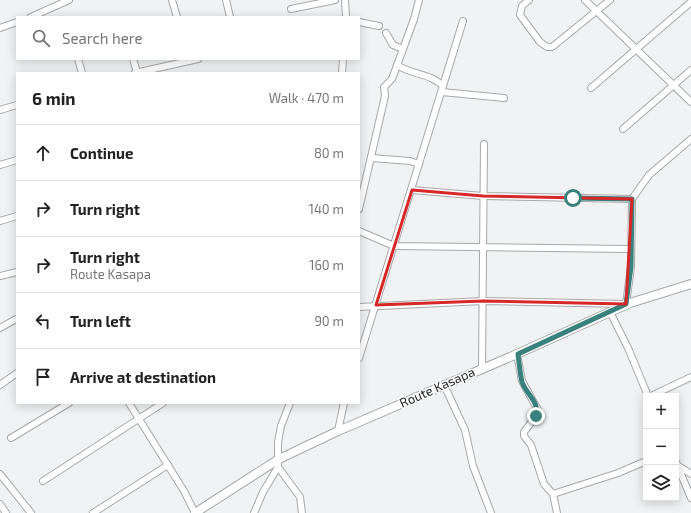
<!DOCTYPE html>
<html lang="en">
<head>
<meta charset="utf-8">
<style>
	:root { --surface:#fff; --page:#f6f6f6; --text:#222; --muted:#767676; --line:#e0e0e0 }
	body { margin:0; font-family:"Exo 2",sans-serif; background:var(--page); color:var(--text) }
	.controls { position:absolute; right:12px; bottom:12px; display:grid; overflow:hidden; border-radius:0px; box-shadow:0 2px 10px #0003 }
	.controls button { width:36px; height:36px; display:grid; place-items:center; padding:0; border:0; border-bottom:1px solid var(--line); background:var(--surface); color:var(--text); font:20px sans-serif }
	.stop { position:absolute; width:12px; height:12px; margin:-9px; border:3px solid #39817c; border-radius:50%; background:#fff }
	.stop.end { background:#39817c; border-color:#fff; box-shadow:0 1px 4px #0008 }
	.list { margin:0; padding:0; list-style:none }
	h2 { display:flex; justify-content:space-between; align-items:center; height:52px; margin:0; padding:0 16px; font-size:17px }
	h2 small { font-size:13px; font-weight:400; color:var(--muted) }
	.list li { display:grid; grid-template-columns:26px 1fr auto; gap:12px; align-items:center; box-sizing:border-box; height:56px; padding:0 16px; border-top:1px solid var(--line) }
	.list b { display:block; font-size:15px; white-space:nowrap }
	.list p { margin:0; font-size:13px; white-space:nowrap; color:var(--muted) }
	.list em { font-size:13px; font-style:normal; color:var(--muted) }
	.icon { flex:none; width:22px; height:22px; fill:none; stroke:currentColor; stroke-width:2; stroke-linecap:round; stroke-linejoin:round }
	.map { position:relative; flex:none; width:691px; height:513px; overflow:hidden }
	.search { position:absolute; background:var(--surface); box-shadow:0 2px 10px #0003; left:16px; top:16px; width:344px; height:44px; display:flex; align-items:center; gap:10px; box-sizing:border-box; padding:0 14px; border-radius:0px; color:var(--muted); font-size:15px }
	.panel { position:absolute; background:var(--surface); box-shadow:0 2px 10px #0003; left:16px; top:72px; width:344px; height:332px; border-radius:0px }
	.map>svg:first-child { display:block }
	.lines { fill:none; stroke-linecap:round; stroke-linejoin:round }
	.minor-casing { stroke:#a6a8a9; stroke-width:8 }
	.secondary-casing { stroke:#a6a8a9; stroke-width:10 }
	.minor { stroke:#fff; stroke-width:6 }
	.secondary { stroke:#fff; stroke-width:8 }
	.route { stroke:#39817c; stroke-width:5 }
	.marked { fill:none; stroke:#d62828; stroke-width:3; stroke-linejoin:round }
	.labels { text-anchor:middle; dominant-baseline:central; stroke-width:3; stroke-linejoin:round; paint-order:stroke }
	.street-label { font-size:13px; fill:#252627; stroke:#fff }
</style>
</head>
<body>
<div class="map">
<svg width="691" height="513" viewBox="0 0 691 513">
	<rect width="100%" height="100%" fill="#f1f2f4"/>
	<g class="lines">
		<defs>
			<g id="minor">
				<path d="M172,0L177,17"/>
				<path d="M226,0L230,17"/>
				<path d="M345,0L346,17"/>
				<path d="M529,0L522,6L520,15L540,42L547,47H552L610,0"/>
				<path d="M585,0L691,102"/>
				<path d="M291,9L335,0"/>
				<path d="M31,17L69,0"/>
				<path d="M359,22L379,26"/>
				<path d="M0,28L17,22"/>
				<path d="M386,33L393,45L403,49"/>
				<path d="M78,59L82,73"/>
				<path d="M133,59L137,72"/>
				<path d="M397,65C412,75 430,73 443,86"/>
				<path d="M135,73L198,59"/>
				<path d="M342,73L343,59"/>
				<path d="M591,88L691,2"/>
				<path d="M442,92L504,98"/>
				<path d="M0,110L17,105"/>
				<path d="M623,129L691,70"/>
				<path d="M371,158L410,161L419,164"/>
				<path d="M0,165L17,160"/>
				<path d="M412,190L483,196L632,199"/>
				<path d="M359,209L385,96L384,87L392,79L414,19L419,0"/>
				<path d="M0,221L17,216"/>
				<path d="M359,231L394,246L631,249"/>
				<path d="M0,276L17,272"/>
				<path d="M359,307L483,301L626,304L631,267L632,199L649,175L691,139"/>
				<path d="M610,312L628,348L648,396"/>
				<path d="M0,328L16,319"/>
				<path d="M517,354L522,381L538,410L536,416L524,432V436L531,445L544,484L553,494L557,513"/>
				<path d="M359,358L463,21"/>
				<path d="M482,367L484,144"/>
				<path d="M0,385L17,373"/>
				<path d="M444,385L465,430L473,466L491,513"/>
				<path d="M651,396L691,377"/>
				<path d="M129,403L184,491L195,513"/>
				<path d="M290,403L281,426L278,442V467L300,497L302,513"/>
				<path d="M338,431L344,403"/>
				<path d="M11,438L69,403"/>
				<path d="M676,462L691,498"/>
				<path d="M677,465L691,474"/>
				<path d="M0,474L31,513"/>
				<path d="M43,481L163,403"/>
				<path d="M553,494L618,473L646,461"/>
				<path d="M0,504L6,513"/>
				<path d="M93,513L168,465"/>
				<path d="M254,513L263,492L278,467"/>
			</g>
			<path id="secondary" d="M195,513L279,459L338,431L517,354L630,303L691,284"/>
		</defs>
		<use href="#minor" class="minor-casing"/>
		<use href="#secondary" class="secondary-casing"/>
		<use href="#minor" class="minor"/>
		<use href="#secondary" class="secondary"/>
	</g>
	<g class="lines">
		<path class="route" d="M536,416C540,402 526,394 522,382C520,373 519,363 518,354L626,304L631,267L632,199L573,198"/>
	</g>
	<path class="marked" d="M412,190L483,196L632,199L626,304L483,301L376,305Z"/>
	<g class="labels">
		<g class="street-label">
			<text transform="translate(437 387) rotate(-24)">Route Kasapa</text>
		</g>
	</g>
</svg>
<div class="controls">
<button>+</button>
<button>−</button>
<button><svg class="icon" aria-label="layers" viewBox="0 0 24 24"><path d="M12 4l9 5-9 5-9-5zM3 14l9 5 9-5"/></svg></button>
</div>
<div class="stop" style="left:573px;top:198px"></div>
<div class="stop end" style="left:536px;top:416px"></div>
<div class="search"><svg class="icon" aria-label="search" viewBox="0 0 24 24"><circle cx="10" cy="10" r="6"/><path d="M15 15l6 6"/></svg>Search here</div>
<section class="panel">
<h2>6 min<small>Walk · 470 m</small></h2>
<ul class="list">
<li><svg class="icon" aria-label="ahead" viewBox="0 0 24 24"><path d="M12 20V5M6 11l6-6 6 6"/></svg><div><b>Continue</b></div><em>80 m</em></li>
<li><svg class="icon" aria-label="right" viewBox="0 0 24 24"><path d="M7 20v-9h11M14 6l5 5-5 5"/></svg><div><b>Turn right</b></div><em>140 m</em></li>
<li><svg class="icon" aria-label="right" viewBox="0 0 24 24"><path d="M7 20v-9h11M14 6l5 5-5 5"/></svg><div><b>Turn right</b><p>Route Kasapa</p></div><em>160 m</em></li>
<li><svg class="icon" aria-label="left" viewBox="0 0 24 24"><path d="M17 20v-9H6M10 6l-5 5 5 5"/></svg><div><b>Turn left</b></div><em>90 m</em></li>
<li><svg class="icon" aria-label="arrive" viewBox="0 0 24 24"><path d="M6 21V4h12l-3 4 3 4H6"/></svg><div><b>Arrive at destination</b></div></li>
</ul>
</section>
</div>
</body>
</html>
